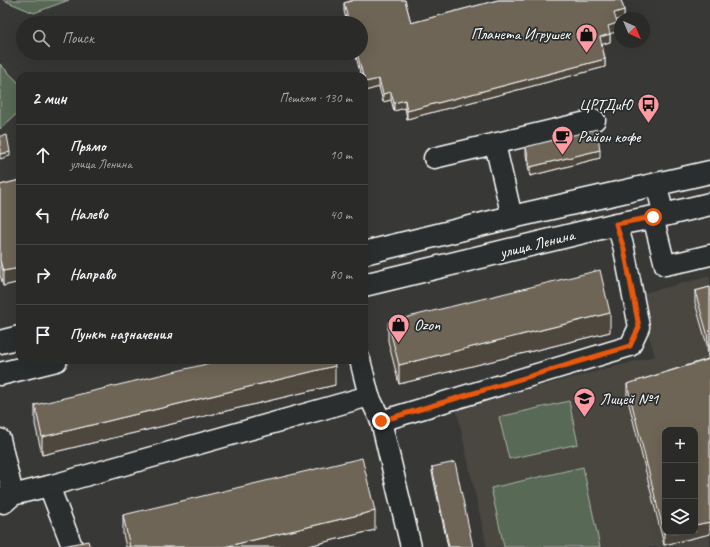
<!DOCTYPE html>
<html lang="ru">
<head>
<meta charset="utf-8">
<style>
	:root { --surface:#2a2a28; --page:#363634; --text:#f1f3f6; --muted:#a5a7a8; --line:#464645 }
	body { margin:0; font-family:Caveat,sans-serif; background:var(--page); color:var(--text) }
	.controls { position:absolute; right:12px; bottom:12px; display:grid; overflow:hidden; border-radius:8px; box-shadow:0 4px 16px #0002 }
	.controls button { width:36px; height:36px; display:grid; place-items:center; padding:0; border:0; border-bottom:1px solid var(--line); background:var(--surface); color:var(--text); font:20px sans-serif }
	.compass { position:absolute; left:614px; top:12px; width:36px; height:36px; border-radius:50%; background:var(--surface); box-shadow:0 4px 16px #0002; rotate:136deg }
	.stop { position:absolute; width:12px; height:12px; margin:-9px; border:3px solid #ea580c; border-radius:50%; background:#fff }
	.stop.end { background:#ea580c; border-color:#fff; box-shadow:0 1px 4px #0008 }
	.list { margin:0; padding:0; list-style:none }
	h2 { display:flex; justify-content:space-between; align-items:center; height:52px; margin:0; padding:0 16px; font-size:17px }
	h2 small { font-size:13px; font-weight:400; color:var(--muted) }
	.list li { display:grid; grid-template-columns:26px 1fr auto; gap:12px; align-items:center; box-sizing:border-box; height:60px; padding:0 16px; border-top:1px solid var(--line) }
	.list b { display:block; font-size:15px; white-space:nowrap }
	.list p { margin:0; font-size:13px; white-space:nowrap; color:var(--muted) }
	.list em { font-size:13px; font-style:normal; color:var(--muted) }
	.icon { flex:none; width:22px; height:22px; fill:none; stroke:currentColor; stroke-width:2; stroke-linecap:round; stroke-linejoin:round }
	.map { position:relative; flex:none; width:710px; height:547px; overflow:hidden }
	.search { position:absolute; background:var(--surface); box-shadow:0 4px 16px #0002; left:16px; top:16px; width:352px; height:44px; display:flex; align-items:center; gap:10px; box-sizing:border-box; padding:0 14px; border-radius:22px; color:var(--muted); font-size:15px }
	.panel { position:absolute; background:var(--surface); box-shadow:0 4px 16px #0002; left:16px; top:72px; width:352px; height:292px; border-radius:12px }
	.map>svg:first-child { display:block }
	.built { fill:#484640; fill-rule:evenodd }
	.green { fill:#586b54; stroke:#acb5aa }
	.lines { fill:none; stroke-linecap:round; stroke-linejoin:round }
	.minor-casing { stroke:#fff; stroke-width:23 }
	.major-casing { stroke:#fff; stroke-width:25 }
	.minor { stroke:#2a2d2e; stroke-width:20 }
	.major { stroke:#2a2d2e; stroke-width:22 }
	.wall { fill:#5f574a; stroke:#fff }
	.shaded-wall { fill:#4d473c; stroke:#fff }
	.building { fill:#6e6556; stroke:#fff }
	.route { stroke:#ea580c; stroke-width:5 }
	.labels { text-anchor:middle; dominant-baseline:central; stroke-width:3.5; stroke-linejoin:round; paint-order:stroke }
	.poi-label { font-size:16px; fill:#fff; stroke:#2a2d2e; text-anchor:start }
	.street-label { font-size:16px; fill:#fff; stroke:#2a2d2e }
</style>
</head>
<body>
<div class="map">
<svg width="710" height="547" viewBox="0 0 710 547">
	<rect width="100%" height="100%" fill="#383836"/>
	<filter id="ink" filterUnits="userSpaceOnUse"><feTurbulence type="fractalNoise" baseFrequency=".025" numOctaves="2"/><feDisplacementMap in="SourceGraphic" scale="8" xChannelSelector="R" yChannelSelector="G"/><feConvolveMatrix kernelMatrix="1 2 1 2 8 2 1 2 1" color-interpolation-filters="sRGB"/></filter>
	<g filter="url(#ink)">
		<path class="built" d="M710,276V547H487L456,408L655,356L637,295ZM665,430H695V532H665Z"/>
		<g class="green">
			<path d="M3,0H69L34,13Z"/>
			<path d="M0,64L20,84V111L0,129Z"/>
			<path d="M569,401L578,444L509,459L499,417Z"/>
			<path d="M583,467L600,547H504L491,488Z"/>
		</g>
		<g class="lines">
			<defs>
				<g id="minor">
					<path d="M495,144L512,217"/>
					<path d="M434,158L595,120"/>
					<path d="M656,184L664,215"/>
					<path d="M653,217L665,265L685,261L710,255"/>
					<path d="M360,360L369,396"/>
					<path d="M381,421L630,346L639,327L624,249L617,224"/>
					<path d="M0,439L13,495L4,503"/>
					<path d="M49,486L72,546"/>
					<path d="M0,498L49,486L369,396L381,421L411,547"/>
				</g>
				<g id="major">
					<path d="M364,253L512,217L710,172"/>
					<path d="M364,285L617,224L664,215L710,204"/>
					<path d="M0,342L20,337"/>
					<path d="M0,374L56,360"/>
				</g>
			</defs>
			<use href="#minor" class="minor-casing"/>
			<use href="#major" class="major-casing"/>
			<use href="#minor" class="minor"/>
			<use href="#major" class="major"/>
		</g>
		<g class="wall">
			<path d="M354,0H405L411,23L498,0H621L624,10V18H620V19L616,20L617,23V32L610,33V42L602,44L605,59V67L407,119L405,108L394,111L391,100L383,102L379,87L365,91L364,76H361L355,53H361V23H347L344,11V3Z"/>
			<path d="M526,147L600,158L530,176L526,155Z"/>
			<path d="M20,180V282L3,286L0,275V185Z"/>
			<path d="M710,287V534L664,545L627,396V384L708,359L707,345L695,303V291Z"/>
			<path d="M388,322L610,332L399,384L388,341Z"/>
			<path d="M335,385L42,455L35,424V405Z"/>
			<path d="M432,467L473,547H448L432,472Z"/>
			<path d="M123,515L375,530L304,547H126L123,534Z"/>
		</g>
		<g class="shaded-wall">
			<path d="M624,10V18H620V19L614,21V13Z"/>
			<path d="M617,23V32L608,34V26Z"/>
			<path d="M610,34V42L600,45V37Z"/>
			<path d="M605,59V67L407,119V111Z"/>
			<path d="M379,79V87L365,91V82Z"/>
			<path d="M391,92V100L383,102V94Z"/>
			<path d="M405,100V108L394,111V103Z"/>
			<path d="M600,150V158L530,176V167Z"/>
			<path d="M10,152V156L0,159V154Z"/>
			<path d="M20,268V282L3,286V271Z"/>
			<path d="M610,313V332L399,384V365Z"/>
			<path d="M335,366V385L42,455V437Z"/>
			<path d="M375,511V530L304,547H224Z"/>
			<path d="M710,522V534L664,545V533L668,532H695V525Z"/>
		</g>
		<g class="building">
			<path d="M354,0H405L411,23L498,0H621L624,10L614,13L617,23L608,26L610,34L600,37L605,59L407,111L405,100L394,103L391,92L383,94L379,79L365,82L364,76H363L357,53H361V23H349L344,3Z"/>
			<path d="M597,129L600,150L530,167L526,147Z"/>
			<path d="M7,135L10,152L0,154V136Z"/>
			<path d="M20,180V268L3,271L0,260V185Z"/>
			<path d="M600,270L610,313L399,365L388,322Z"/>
			<path d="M710,287V522L695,525V430H665V532H668L664,533L627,384L710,359L707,333L695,291Z"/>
			<path d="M223,360H334L335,366L42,437L35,405Z"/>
			<path d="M362,458L375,511L224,547H130L123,515Z"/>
			<path d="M455,462L473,547H449L432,467Z"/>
			<path d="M88,541L90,547H58Z"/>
		</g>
	</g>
	<g class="lines" filter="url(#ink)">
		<path class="route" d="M381,421L630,346L639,327L624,249L616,224L653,217"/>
	</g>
	<defs>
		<symbol id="shop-pin" viewBox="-11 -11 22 30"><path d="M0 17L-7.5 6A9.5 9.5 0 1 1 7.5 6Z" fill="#ff9aa2" stroke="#2a2d2e"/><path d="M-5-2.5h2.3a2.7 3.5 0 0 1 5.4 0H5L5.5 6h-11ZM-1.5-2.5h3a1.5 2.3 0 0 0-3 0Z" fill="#111"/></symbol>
		<symbol id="bus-pin" viewBox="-11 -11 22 30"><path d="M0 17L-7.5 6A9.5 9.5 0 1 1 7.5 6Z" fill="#ff9aa2" stroke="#2a2d2e"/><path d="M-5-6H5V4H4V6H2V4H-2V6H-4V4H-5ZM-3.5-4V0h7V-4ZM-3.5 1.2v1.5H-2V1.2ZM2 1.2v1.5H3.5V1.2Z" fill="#111"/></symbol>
		<symbol id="cafe-pin" viewBox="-11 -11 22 30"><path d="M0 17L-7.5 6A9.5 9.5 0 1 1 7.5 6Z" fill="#ff9aa2" stroke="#2a2d2e"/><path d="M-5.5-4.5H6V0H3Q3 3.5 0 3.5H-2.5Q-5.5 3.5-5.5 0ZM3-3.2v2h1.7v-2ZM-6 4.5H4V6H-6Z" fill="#111"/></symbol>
		<symbol id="school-pin" viewBox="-11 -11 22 30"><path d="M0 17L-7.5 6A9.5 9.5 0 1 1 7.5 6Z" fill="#ff9aa2" stroke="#2a2d2e"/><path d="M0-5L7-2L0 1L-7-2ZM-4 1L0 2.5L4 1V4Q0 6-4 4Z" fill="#111"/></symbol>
	</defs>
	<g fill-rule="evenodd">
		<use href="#shop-pin" x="574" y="22" width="25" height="34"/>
		<use href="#bus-pin" x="636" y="92" width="25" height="34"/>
		<use href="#cafe-pin" x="550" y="124" width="25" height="34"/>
		<use href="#shop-pin" x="386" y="312" width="25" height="34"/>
		<use href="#school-pin" x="572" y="386" width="25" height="34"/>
	</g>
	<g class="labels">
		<g class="poi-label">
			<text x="570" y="34" text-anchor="end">Планета Игрушек</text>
			<text x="632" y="105" text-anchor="end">ЦРТДиЮ</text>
			<text x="578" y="137">Район кофе</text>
			<text x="414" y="325">Ozon</text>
			<text x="600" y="399">Лицей №1</text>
		</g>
		<g class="street-label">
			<text transform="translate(537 244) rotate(-14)">улица Ленина</text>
		</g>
	</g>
</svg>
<div class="controls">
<button>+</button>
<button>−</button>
<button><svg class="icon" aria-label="layers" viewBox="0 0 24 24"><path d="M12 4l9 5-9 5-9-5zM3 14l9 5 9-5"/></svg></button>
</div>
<svg class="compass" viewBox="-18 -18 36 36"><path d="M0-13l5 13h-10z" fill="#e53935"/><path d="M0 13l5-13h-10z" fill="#a5a7a8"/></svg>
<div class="stop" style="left:653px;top:217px"></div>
<div class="stop end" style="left:381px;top:421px"></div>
<div class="search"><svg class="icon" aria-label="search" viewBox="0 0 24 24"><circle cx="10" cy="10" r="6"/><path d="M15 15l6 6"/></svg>Поиск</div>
<section class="panel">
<h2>2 мин<small>Пешком · 130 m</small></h2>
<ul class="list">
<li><svg class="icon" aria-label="ahead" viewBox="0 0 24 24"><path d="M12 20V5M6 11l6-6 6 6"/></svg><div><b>Прямо</b><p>улица Ленина</p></div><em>10 m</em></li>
<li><svg class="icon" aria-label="left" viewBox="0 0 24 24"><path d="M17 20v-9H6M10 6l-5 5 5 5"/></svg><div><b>Налево</b></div><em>40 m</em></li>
<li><svg class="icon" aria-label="right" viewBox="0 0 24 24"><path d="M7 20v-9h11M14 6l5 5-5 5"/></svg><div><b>Направо</b></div><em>80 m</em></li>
<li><svg class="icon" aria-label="arrive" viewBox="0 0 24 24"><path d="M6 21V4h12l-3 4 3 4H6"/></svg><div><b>Пункт назначения</b></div></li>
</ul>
</section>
</div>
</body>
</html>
